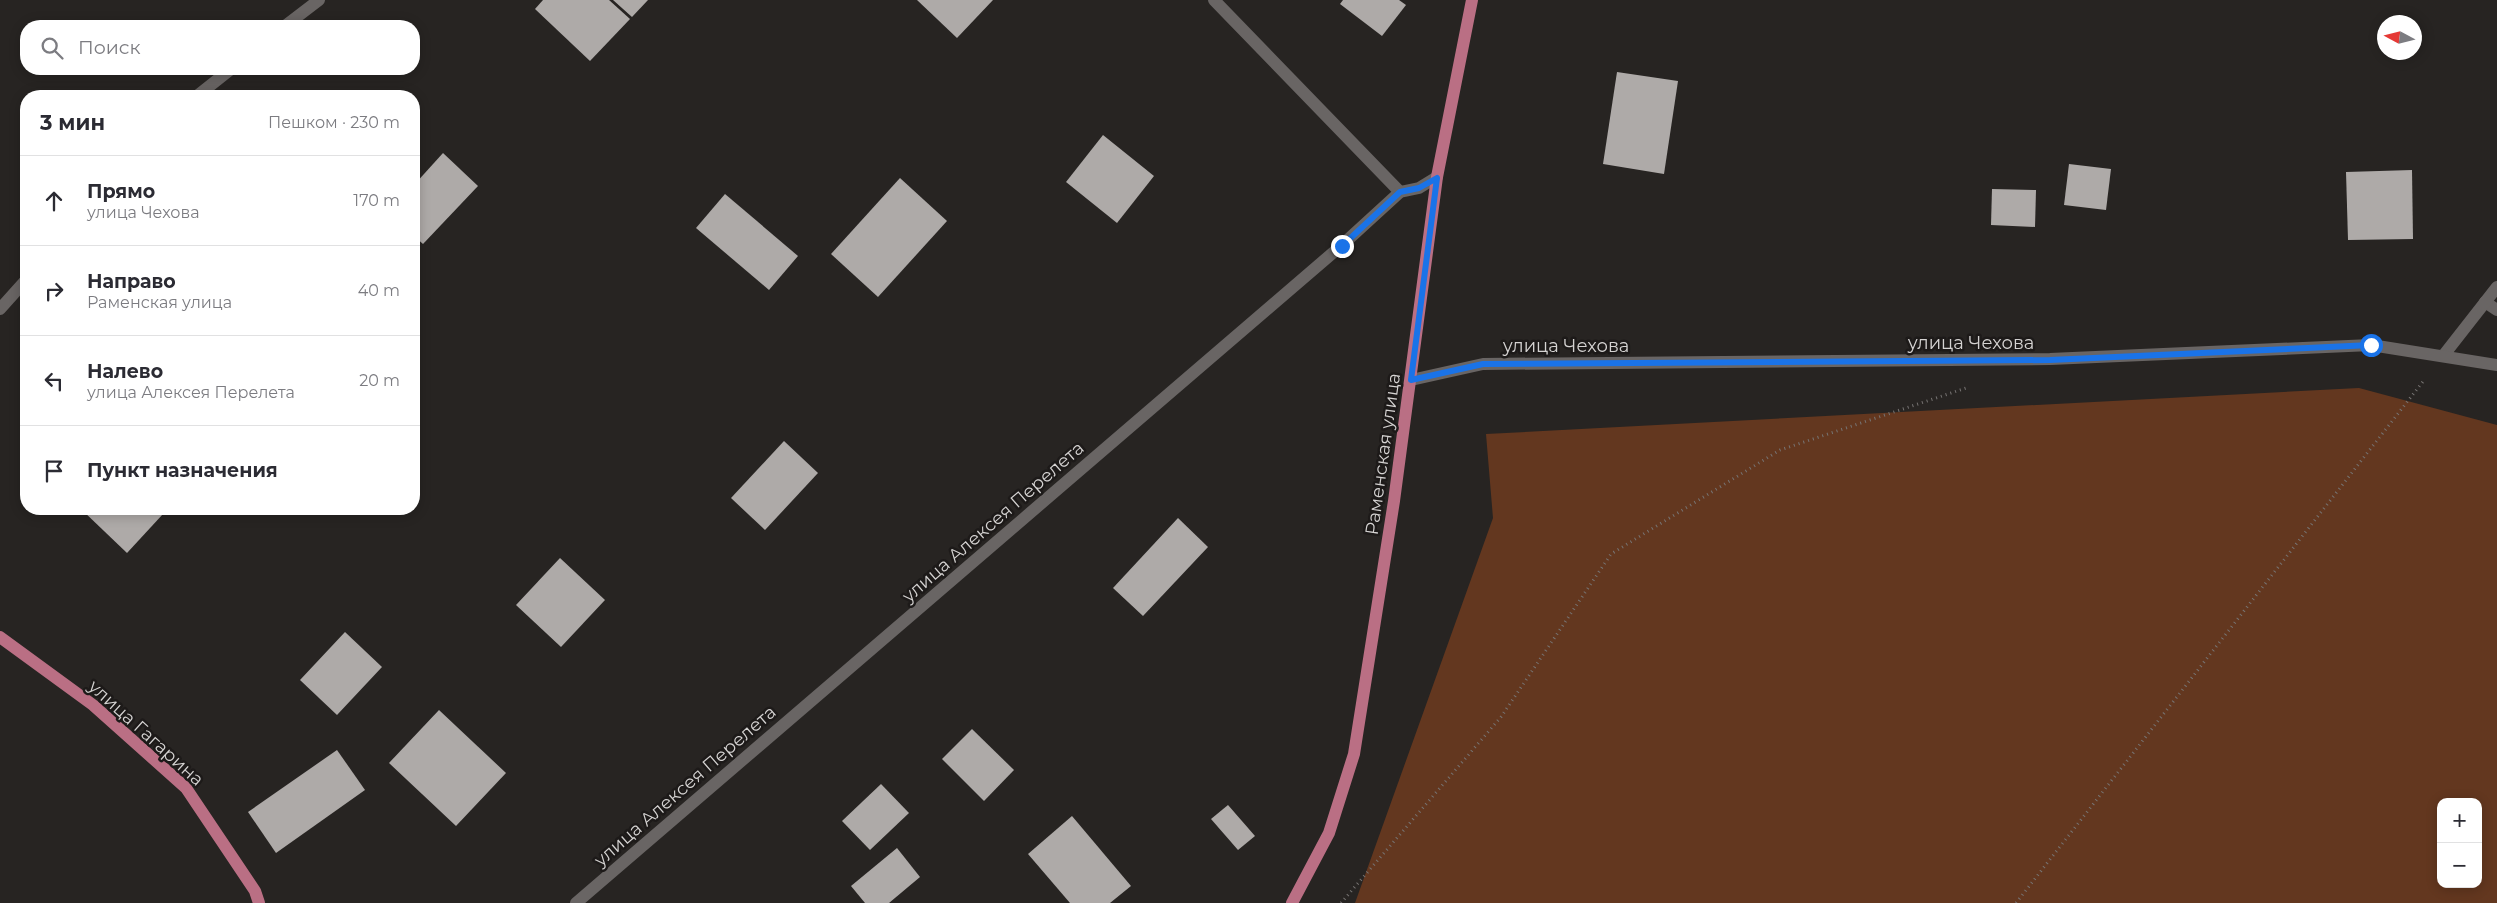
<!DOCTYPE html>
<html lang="ru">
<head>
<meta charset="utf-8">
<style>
	:root { --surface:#fff; --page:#f2f2f3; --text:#2b2b33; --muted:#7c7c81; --line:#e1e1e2 }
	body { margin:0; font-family:Montserrat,sans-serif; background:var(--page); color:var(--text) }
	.controls { position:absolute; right:15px; bottom:15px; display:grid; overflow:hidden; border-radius:10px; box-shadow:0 2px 12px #0003 }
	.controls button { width:45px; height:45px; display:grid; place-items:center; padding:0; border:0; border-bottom:1px solid var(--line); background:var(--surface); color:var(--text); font:25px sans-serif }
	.compass { position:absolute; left:2377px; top:15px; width:45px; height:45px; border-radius:50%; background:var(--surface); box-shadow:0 2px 12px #0003; rotate:277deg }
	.stop { position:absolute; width:15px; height:15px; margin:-11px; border:4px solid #1a73e8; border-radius:50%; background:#fff }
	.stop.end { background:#1a73e8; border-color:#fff; box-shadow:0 1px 5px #0008 }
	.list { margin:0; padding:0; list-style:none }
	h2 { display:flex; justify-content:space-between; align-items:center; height:65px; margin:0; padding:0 20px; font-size:21px }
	h2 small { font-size:16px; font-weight:400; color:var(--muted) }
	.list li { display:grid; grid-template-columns:32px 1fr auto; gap:15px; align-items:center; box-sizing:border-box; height:90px; padding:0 20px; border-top:1px solid var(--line) }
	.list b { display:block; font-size:19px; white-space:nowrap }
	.list p { margin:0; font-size:16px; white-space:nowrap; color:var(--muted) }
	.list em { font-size:16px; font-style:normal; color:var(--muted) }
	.icon { flex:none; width:28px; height:28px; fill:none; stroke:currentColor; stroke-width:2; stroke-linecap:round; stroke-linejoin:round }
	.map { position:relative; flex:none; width:2497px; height:903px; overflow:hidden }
	.search { position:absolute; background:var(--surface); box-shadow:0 2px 12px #0003; left:20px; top:20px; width:400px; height:55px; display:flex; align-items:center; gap:12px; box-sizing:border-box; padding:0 18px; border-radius:20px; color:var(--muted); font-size:19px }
	.panel { position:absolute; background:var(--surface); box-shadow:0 2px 12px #0003; left:20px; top:90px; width:400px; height:425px; border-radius:20px }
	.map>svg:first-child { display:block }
	.green { fill:#63371f; fill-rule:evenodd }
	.building { fill:#aeaaa8 }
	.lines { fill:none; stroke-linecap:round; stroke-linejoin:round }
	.path { stroke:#777473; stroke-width:3; stroke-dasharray:1 4; stroke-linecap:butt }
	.service { stroke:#696564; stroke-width:12 }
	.minor { stroke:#696564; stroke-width:12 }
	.primary { stroke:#ba6f84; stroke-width:12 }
	.route { stroke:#1a73e8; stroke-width:6 }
	.labels { text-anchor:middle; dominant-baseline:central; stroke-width:5; stroke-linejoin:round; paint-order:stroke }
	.street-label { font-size:18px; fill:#d5d3d2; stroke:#1d1a19 }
</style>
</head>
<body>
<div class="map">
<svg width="2497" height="903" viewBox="0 0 2497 903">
	<rect width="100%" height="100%" fill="#272422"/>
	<path class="green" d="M2359,388L2497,425V903H1355L1493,518L1486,434ZM2441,802H2478V884H2441Z"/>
	<g class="building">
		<path d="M543,0H609L630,19L590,61L535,9Z"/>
		<path d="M613,0H648L632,17Z"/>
		<path d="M917,0H993L957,38Z"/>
		<path d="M1343,0H1399L1406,5L1382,36L1340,4Z"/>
		<path d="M1617,72L1678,81L1664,174L1603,164Z"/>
		<path d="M1103,135L1154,176L1117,223L1066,182Z"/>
		<path d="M443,153L478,186L423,244L414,236V185Z"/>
		<path d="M2069,164L2111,169L2106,210L2064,205Z"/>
		<path d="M2412,170L2413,239L2348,240L2346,172Z"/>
		<path d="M900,178L947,221L878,297L831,254Z"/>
		<path d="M1992,189L2036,190L2035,227L1991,225Z"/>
		<path d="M725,194L798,256L769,290L696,228Z"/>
		<path d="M784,441L818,473L765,530L731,498Z"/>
		<path d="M81,509H158L163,514L127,553Z"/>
		<path d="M1178,518L1208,547L1143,616L1113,588Z"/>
		<path d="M560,558L605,600L561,647L516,605Z"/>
		<path d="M345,632L382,667L337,715L300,680Z"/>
		<path d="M439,710L506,773L456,826L389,763Z"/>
		<path d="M972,729L1014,770L984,801L942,759Z"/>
		<path d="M337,750L365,790L276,853L248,812Z"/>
		<path d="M881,784L909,813L870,850L842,821Z"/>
		<path d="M1228,805L1255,836L1238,850L1211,819Z"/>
		<path d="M1072,816L1131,886L1110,903H1070L1028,854Z"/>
		<path d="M897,848L920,877L889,903H865L851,886Z"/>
	</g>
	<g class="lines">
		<g class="path">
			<path d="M1341,903L1501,717L1611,554L1780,450L1966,388"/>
			<path d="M2016,903L2425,379"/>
		</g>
		<path class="service" d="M2485,302L2497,310"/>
		<g class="minor">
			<path d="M1214,0L1400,192"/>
			<path d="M285,26L319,0"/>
			<path d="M197,96L231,69"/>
			<path d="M0,309L26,280"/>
			<path d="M2443,356L2497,287"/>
			<path d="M1411,380L1483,364L2050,359L2371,345L2497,365"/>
			<path d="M576,903L1342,245L1400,192L1419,188L1437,177"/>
		</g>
		<g class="primary">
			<path d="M0,637L93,705L186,788L255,891L259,903"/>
			<path d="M1292,903L1329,833L1354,754L1394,501L1437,177L1472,0"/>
		</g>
	</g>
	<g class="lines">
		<path class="route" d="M1342,246L1400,192L1419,188L1437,178L1411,380L1483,364L2050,360L2371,345"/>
	</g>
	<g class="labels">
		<g class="street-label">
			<text x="1971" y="343">улица Чехова</text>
			<text x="1566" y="346">улица Чехова</text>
			<text transform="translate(1383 454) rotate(-82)">Раменская улица</text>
			<text transform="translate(993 522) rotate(-41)">улица Алексея Перелета</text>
			<text transform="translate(146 733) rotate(42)">улица Гагарина</text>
			<text transform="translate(685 786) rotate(-41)">улица Алексея Перелета</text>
		</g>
	</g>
</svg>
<div class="controls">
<button>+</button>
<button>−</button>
</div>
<svg class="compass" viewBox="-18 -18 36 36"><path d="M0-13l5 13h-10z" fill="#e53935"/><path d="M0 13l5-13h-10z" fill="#7c7c81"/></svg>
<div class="stop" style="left:2371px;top:345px"></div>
<div class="stop end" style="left:1342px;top:246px"></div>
<div class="search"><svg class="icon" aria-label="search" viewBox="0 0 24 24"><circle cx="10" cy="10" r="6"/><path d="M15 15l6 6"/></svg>Поиск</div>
<section class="panel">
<h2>3 мин<small>Пешком · 230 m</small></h2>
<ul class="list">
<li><svg class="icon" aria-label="ahead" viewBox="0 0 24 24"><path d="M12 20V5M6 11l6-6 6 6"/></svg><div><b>Прямо</b><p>улица Чехова</p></div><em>170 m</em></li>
<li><svg class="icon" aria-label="right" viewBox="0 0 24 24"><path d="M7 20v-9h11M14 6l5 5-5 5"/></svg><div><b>Направо</b><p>Раменская улица</p></div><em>40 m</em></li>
<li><svg class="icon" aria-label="left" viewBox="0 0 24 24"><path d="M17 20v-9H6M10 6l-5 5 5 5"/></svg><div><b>Налево</b><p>улица Алексея Перелета</p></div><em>20 m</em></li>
<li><svg class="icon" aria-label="arrive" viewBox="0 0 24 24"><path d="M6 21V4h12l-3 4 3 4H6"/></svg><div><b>Пункт назначения</b></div></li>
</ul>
</section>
</div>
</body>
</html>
